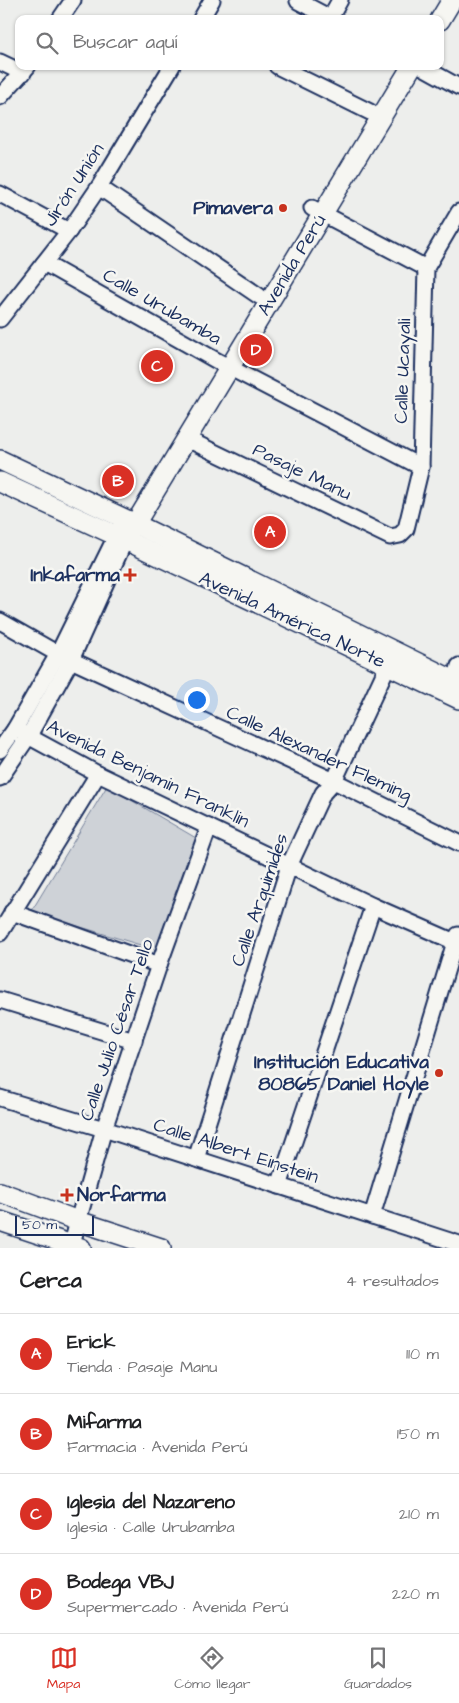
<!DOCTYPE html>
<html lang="es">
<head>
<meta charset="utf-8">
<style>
	:root { --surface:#fff; --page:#f2f2f2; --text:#202124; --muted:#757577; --line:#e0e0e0; --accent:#d93025 }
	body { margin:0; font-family:"Architects Daughter",sans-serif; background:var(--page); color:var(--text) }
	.scale { position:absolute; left:15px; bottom:12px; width:79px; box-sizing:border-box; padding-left:5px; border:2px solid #1b2f5e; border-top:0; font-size:14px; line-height:18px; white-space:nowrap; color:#1b2f5e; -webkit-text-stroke:4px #f6f6f2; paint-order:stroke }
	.you { position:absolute; left:196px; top:699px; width:18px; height:18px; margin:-12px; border:4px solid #fff; border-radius:50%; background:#1a73e8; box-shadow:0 0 0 8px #1a73e833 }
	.badge { display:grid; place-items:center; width:32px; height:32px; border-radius:50%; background:var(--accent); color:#fff; font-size:16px; font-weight:700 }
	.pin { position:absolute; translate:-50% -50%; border:2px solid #fff; box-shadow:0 1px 5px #0006 }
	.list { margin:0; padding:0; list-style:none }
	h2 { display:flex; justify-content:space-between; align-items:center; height:65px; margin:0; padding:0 20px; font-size:21px }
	h2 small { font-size:16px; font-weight:400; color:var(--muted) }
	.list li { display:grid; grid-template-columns:32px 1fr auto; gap:15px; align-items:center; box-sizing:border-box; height:80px; padding:0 20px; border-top:1px solid var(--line) }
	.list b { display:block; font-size:19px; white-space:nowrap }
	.list p { margin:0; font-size:16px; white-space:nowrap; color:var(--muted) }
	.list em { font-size:16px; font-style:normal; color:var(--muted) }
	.icon { flex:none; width:28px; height:28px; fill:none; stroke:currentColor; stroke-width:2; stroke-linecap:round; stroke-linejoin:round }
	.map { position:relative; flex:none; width:459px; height:1248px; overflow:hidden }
	.search { position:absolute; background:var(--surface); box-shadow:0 1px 4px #0004; left:15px; right:15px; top:15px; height:55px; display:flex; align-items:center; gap:12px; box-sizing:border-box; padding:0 18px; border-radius:10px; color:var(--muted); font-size:19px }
	.sheet { height:385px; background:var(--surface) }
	nav { display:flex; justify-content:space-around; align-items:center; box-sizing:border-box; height:70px; border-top:1px solid var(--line); background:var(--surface); font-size:14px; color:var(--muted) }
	nav a { display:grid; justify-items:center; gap:2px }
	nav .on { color:var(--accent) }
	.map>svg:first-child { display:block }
	.green { fill:#ced2d7; stroke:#74809a }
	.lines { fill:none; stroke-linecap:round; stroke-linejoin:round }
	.minor-casing { stroke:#1b2f5e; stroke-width:19 }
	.major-casing { stroke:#1b2f5e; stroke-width:22 }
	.minor { stroke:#f6f6f2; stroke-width:15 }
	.major { stroke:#f6f6f2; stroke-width:19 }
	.poi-dot { fill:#c8321e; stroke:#f6f6f2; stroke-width:2 }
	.labels { text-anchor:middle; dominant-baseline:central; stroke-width:5; stroke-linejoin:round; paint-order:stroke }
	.street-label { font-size:19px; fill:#1b2f5e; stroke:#f6f6f2 }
	.poi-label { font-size:19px; font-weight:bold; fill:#1b2f5e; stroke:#f6f6f2; text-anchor:end }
</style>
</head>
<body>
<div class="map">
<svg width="459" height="1248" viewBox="0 0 459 1248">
	<rect width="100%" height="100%" fill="#edeeec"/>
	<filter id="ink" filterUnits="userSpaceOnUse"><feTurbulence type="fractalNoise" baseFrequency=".02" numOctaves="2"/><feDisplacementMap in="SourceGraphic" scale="10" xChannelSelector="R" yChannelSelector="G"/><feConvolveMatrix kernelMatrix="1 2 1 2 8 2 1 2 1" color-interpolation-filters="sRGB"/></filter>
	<g filter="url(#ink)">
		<path class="green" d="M107,786L196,838L157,950L31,912Z"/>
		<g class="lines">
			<defs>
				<g id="minor">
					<path d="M298,1L332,19"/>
					<path d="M330,18L340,0"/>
					<path d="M60,19L73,0"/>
					<path d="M201,19L212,0"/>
					<path d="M0,62L23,73"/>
					<path d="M277,66L370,112"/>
					<path d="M421,66L459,87"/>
					<path d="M0,97L28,66"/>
					<path d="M99,187L259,296"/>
					<path d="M0,194L69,231"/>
					<path d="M312,208L426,268"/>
					<path d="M44,263L219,362L421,467"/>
					<path d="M0,319L69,231L99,187L172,66"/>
					<path d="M187,439L390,537L400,535L406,529L421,467L426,268L459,212"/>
					<path d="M0,621L58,654L334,781L459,843"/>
					<path d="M453,692L459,666"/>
					<path d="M15,729L98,774L373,906L455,942"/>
					<path d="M0,750L15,729L58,654L121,526"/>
					<path d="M0,778L28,737L71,660L125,540L132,530"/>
					<path d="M12,912L159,965"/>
					<path d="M0,933L98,774"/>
					<path d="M0,1000L134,1041"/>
					<path d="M0,1098L104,1129L459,1244"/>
					<path d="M196,1159L289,866L323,793L334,781L388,665"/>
					<path d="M279,1186L373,906"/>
					<path d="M372,1216L455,942L458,935"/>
					<path d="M71,1248L78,1221L104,1129L159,965L209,827"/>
				</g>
				<g id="major">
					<path d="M440,20L452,0"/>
					<path d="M0,460L125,519L459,683"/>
					<path d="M0,482L115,535L459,699"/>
					<path d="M135,524L412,66"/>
					<path d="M0,1192L78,1221L161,1248"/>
					<path d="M0,1221L81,1248"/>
				</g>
			</defs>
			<use href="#minor" class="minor-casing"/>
			<use href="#major" class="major-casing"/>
			<use href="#minor" class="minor"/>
			<use href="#major" class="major"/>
		</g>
	</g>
	<g class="poi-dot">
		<circle cx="283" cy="208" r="5"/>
		<path d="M127.5 567.5h5v5h5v5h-5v5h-5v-5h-5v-5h5z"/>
		<circle cx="439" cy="1073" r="5"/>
		<path d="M64.5 1187.5h5v5h5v5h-5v5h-5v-5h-5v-5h5z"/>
	</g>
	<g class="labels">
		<g class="street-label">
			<text transform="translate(74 185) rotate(-57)">Jirón Unión</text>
			<text transform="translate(292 265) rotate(-59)">Avenida Perú</text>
			<text transform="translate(162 307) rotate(30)">Calle Urubamba</text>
			<text transform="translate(403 371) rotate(-88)">Calle Ucayali</text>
			<text transform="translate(302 472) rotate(26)">Pasaje Manu</text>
			<text transform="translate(292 620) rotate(25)">Avenida América Norte</text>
			<text transform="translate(319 754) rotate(25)">Calle Alexander Fleming</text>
			<text transform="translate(148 774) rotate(26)">Avenida Benjamin Franklin</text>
			<text transform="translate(260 900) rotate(-71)">Calle Arquimides</text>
			<text transform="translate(117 1030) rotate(-71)">Calle Julio César Tello</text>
			<text transform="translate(236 1151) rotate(18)">Calle Albert Einstein</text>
		</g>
		<g class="poi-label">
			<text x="273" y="208">Pimavera</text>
			<text x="120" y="575">Inkafarma</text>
			<text x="429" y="1062">Institución Educativa<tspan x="429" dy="22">80865 Daniel Hoyle</tspan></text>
			<text x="77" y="1195" text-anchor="start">Norfarma</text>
		</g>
	</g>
</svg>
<div class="scale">50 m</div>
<div class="you"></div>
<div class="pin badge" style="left:270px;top:532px">A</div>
<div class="pin badge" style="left:118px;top:481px">B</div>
<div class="pin badge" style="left:157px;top:366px">C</div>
<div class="pin badge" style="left:256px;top:350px">D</div>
<div class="search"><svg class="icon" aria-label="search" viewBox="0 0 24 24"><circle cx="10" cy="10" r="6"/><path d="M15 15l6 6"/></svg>Buscar aquí</div>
</div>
<section class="sheet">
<h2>Cerca<small>4 resultados</small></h2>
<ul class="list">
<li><span class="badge">A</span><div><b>Erick</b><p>Tienda · Pasaje Manu</p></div><em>110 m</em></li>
<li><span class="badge">B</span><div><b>Mifarma</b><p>Farmacia · Avenida Perú</p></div><em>150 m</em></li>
<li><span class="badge">C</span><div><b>Iglesia del Nazareno</b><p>Iglesia · Calle Urubamba</p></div><em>210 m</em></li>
<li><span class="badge">D</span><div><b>Bodega VBJ</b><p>Supermercado · Avenida Perú</p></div><em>220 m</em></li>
</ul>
</section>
<nav>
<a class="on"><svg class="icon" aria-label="map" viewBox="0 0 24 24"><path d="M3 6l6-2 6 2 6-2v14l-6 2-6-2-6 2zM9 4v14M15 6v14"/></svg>Mapa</a>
<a><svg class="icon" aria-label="directions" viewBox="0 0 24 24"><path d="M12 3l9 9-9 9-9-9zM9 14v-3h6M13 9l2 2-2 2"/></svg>Cómo llegar</a>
<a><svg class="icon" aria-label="saved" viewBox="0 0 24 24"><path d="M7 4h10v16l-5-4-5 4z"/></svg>Guardados</a>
</nav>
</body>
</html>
